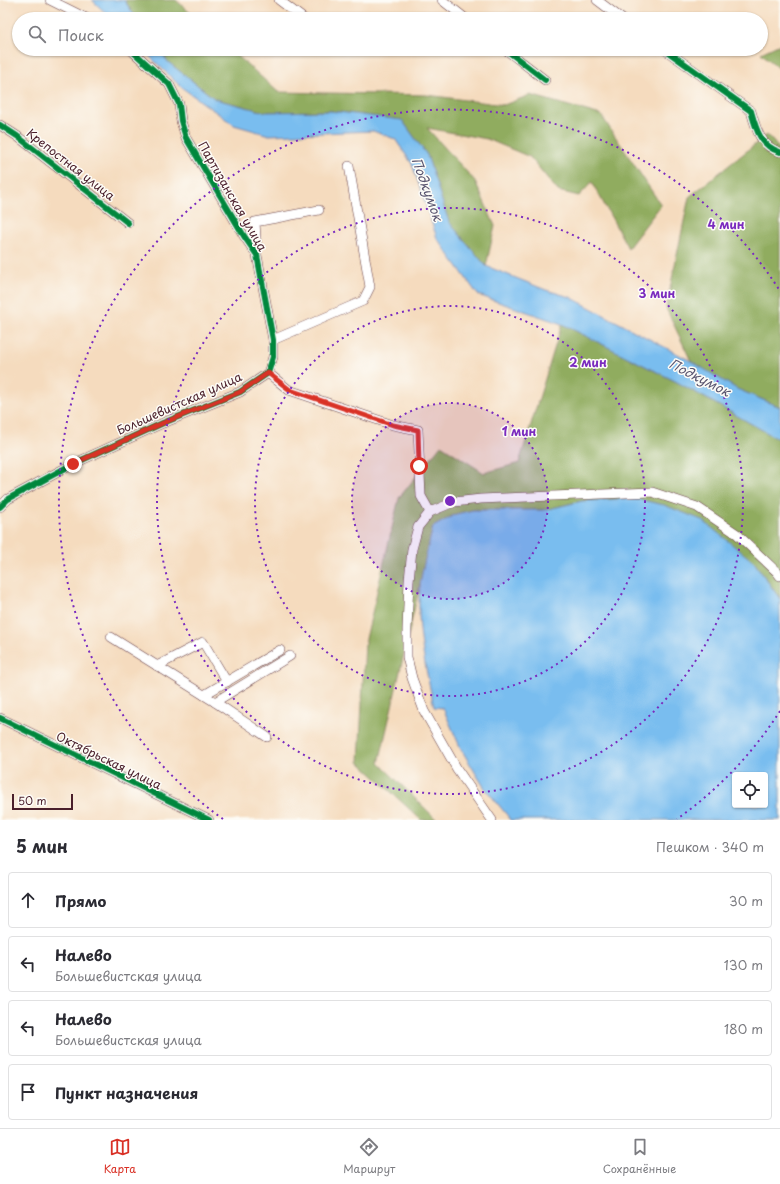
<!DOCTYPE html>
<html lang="ru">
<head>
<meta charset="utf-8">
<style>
	:root { --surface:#fff; --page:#f7f7f7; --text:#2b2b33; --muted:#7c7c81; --line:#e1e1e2; --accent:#d93025 }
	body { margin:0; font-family:"Playpen Sans",sans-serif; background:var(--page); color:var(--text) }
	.controls { position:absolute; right:12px; bottom:12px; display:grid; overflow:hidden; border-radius:4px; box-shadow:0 1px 3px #0004 }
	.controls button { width:36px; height:36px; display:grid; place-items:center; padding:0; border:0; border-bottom:1px solid var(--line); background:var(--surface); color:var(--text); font:20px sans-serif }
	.scale { position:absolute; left:12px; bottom:10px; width:61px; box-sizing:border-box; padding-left:4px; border:2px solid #4a1f2b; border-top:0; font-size:11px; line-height:14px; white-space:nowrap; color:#4a1f2b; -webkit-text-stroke:3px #fdfcf7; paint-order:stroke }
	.stop { position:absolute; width:12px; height:12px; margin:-9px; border:3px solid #d93025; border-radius:50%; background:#fff }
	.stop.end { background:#d93025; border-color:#fff; box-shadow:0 1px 4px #0008 }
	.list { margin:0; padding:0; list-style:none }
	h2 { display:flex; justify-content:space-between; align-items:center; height:52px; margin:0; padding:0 16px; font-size:17px }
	h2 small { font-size:13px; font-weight:400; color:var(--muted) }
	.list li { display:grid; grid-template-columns:26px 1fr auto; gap:12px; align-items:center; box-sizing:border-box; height:56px; margin:0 8px 8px; padding:0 8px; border:1px solid var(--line); border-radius:4px }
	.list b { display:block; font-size:15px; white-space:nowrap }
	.list p { margin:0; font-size:13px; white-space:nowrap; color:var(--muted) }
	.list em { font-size:13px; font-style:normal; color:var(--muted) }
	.icon { flex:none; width:22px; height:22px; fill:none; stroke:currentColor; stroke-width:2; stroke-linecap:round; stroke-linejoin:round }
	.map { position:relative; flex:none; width:780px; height:820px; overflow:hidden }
	.search { position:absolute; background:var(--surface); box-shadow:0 1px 3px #0004; left:12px; right:12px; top:12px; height:44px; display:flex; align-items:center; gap:10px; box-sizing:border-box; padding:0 14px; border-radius:22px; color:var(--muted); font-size:15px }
	.sheet { height:308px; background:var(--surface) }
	nav { display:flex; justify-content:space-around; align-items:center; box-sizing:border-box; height:56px; border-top:1px solid var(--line); background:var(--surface); font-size:11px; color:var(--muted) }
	nav a { display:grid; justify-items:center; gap:2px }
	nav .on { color:var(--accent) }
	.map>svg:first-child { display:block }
	.forest { fill:#90ac5e; stroke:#6d6644 }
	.water { fill:#79bdef; stroke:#626e8d; fill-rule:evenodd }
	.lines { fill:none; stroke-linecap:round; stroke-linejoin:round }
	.minor-casing { stroke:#643b41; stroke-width:10 }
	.minor { stroke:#fff; stroke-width:9 }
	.cycleway-casing { stroke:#fdfcf7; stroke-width:8 }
	.cycleway { stroke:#00873e; stroke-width:6 }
	.route { stroke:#d93025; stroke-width:5 }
	.ring { fill:none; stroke:#7b2cbf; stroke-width:2; stroke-dasharray:2 4 }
	.labels { text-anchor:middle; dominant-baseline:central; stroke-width:3; stroke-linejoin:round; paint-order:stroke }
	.street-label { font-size:12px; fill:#4a1f2b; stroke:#fdfcf7 }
	.water-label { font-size:13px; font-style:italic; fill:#5a5670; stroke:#fdfcf7 }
	.centre { fill:#7b2cbf; stroke:#fdfcf7; stroke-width:2 }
	.ring-label { font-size:12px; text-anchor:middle; font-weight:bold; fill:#7b2cbf; stroke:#fdfcf7; stroke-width:3; stroke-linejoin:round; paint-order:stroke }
</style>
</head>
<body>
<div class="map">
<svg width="780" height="820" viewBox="0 0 780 820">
	<rect width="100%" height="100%" fill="#fdfcf7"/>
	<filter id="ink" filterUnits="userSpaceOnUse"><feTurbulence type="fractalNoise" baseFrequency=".025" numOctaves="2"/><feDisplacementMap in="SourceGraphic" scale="8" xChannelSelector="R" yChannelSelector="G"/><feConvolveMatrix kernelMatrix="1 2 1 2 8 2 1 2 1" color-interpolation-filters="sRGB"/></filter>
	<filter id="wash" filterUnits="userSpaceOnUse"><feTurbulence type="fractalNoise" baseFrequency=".012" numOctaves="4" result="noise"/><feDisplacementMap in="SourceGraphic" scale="16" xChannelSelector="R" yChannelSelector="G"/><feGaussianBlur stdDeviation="0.9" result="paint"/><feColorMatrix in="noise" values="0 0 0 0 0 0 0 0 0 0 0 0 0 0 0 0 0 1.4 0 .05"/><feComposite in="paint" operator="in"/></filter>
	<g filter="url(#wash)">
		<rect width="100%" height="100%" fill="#f5dbbe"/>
		<g class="forest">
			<path d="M126,0H176L197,19H137L125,1Z"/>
			<path d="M780,44V69L761,53Z"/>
			<path d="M159,49H230L278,92L427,95L504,105L530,95L601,115L661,205L628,248L592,182L579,196L558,191L530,157L487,139L427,128L475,181L495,226L486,266L449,222L427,155L402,120L331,111L265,112L215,99L168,62Z"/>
			<path d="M767,135L780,149V407L737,389L691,361L666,308L689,197Z"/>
			<path d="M562,324L677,382L780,440V599L754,562L582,501L544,510H473L433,527L379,763L437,820H421L359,762L365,643L399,498L441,445L484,473L519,463Z"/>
		</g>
		<g class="water">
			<path d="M92,0H124L137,19H112Z"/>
			<path d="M142,49H159L168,62L215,99L265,112L331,111L402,120L427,155L449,222L486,266L546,290L570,297L691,361L737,389L780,407V440L677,382L562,324L478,295L437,238L412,164L395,139L373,131L269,135L234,125L181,87Z"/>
			<path d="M633,498L664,505L702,520L754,562L780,599V820H511L484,787L461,749L443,708L434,707C427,673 418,638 419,603C419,577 427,552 433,527L456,514L473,510H544L582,501ZM735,775H765V805H735Z"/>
		</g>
	</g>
	<g filter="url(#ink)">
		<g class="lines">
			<defs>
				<g id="minor">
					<path d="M50,0L88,19"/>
					<path d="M279,0L304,19"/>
					<path d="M442,0L466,19"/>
					<path d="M597,0L622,19"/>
					<path d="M130,49L169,84L179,104L181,121L186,138L244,236L257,255L273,340V357L268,373"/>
					<path d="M505,49L545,80"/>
					<path d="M664,49L751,111C756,129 760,146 780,152"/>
					<path d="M0,125L17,136L128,223"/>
					<path d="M257,253L255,222L319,210"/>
					<path d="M273,340L363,301L370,287L349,166"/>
					<path d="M268,373L289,390L393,425L418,430L421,496L430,512"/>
					<path d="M0,507L8,499L73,464L163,423L240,392L268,373"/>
					<path d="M111,637L215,702L267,737"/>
					<path d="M157,666L203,642L227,682"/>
					<path d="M204,695L280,650"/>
					<path d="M215,702L290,656"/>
					<path d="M0,718L209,820"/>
					<path d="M492,820L457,769L424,711L412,678L407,657V629L409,581L412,549L418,527L430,512L454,502L481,499L652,492L697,507L737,534L777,572L780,576"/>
				</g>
			</defs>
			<use href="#minor" class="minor-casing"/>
			<use href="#minor" class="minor"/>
			<defs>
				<g id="cycleway">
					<path d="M505,49L545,80"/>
					<path d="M664,49L751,111C756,129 760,146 780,152"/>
					<path d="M0,125L17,136L128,223"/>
					<path d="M0,507L8,499L73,464L163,423L240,392L268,373L273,357V340L257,255L244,236L186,138L181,121L179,104L169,84L130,49"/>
					<path d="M0,718L209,820"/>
				</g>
			</defs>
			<use href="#cycleway" class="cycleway-casing"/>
			<use href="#cycleway" class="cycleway"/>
		</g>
	</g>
	<g class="lines" filter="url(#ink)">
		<path class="route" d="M73,464L163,423L240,392L268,373L290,390L393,425L418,430L419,466"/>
	</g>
	<circle cx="450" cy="501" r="98" fill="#7b2cbf" fill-opacity=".12"/>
	<g class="ring">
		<circle cx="450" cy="501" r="98"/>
		<circle cx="450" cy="501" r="195"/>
		<circle cx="450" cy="501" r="293"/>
		<path d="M780 711A391 391 0 0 1 677 819M223 819A391 391 0 1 1 780 291"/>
	</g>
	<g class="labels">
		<g class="street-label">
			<text transform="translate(71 164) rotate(38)">Крепостная улица</text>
			<text transform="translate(233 196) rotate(60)">Партизанская улица</text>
			<text transform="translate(179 403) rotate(-24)">Большевистская улица</text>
			<text transform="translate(109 760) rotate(26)">Октябрьская улица</text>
		</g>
		<g class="water-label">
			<text transform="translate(428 189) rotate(70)">Подкумок</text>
			<text transform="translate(700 377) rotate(27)">Подкумок</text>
		</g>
	</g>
	<circle cx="450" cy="501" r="6" class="centre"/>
	<g class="ring-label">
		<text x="726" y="229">4 мин</text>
		<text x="657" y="298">3 мин</text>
		<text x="588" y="367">2 мин</text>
		<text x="519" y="436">1 мин</text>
	</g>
</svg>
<div class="controls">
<button><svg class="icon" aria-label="locate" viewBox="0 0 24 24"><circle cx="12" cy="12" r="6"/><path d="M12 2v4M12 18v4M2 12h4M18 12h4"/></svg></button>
</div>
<div class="scale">50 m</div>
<div class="stop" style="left:419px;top:466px"></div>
<div class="stop end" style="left:73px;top:464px"></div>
<div class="search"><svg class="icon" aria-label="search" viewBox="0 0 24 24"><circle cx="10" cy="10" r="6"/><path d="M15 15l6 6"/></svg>Поиск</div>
</div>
<section class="sheet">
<h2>5 мин<small>Пешком · 340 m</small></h2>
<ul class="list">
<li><svg class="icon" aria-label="ahead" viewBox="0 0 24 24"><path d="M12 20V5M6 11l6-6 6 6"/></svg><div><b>Прямо</b></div><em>30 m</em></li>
<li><svg class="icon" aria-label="left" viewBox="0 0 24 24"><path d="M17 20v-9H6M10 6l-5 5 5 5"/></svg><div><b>Налево</b><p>Большевистская улица</p></div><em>130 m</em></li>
<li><svg class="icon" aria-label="left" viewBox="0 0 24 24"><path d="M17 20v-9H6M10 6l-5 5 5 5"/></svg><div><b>Налево</b><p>Большевистская улица</p></div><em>180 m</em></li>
<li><svg class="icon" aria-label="arrive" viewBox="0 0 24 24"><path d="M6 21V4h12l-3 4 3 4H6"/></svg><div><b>Пункт назначения</b></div></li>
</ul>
</section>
<nav>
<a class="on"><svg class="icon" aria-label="map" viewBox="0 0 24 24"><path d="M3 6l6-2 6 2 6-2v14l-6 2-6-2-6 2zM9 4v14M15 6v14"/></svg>Карта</a>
<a><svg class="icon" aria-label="directions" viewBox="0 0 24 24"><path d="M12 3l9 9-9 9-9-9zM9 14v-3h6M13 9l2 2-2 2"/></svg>Маршрут</a>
<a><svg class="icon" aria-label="saved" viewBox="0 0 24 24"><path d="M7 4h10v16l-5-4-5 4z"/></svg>Сохранённые</a>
</nav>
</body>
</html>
